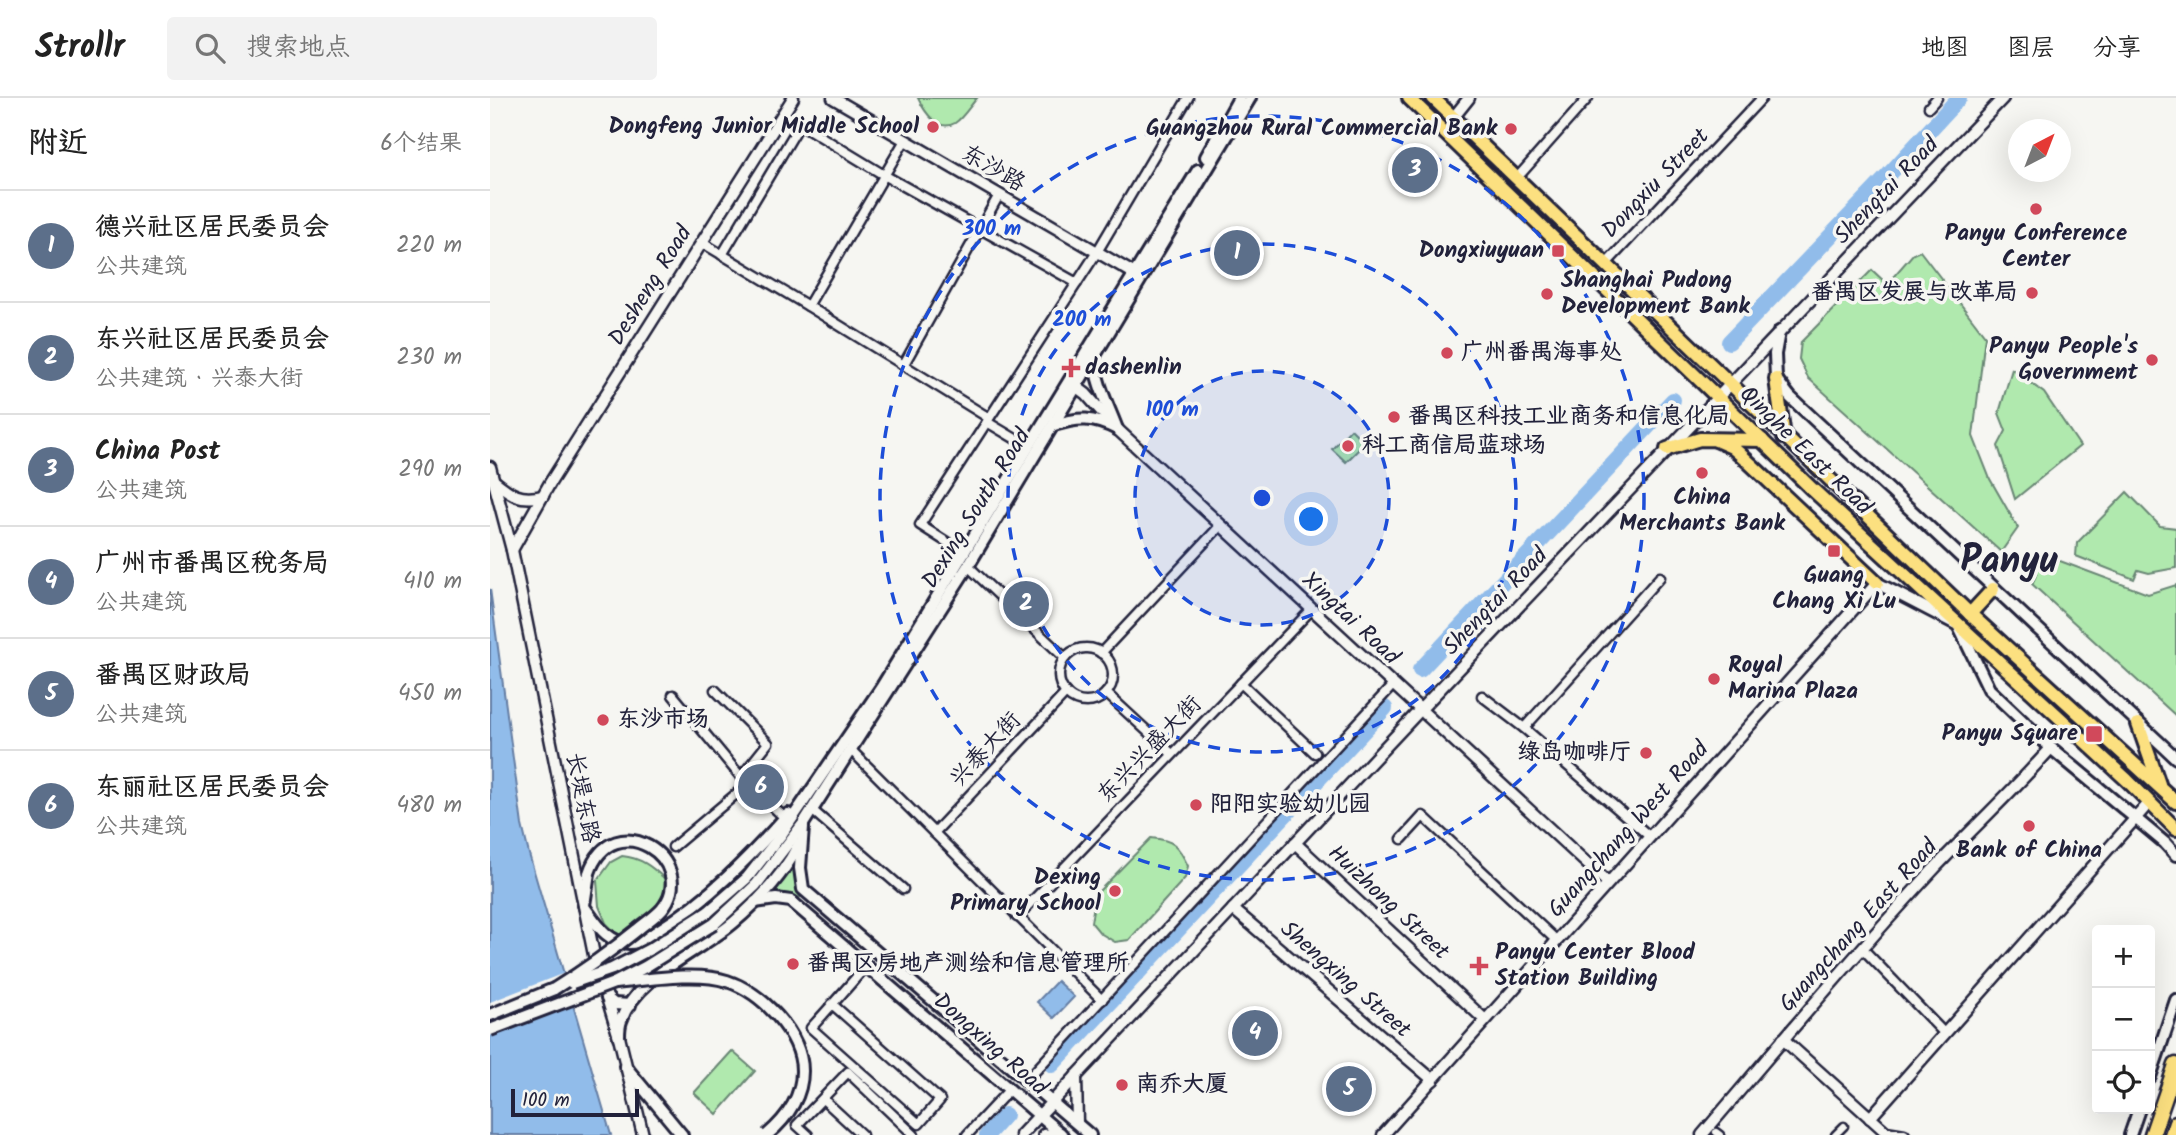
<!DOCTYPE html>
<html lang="zh">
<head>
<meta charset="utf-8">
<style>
	:root { --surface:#fff; --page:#f2f2f2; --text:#222; --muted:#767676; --line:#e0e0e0; --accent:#ea580c }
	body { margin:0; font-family:Kalam,"LXGW WenKai TC",sans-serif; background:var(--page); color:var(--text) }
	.controls { position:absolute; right:21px; bottom:21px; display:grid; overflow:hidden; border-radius:7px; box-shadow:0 7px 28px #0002 }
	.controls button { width:63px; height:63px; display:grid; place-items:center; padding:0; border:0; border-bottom:2px solid var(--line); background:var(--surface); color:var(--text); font:35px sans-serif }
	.compass { position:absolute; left:1518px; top:21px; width:63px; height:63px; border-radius:50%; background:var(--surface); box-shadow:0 7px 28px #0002; rotate:42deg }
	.scale { position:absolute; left:21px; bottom:18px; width:128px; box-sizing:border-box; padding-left:7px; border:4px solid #22223b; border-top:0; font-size:19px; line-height:24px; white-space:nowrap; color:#22223b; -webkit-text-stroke:5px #f6f6f2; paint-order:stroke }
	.you { position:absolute; left:822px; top:422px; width:24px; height:24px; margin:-18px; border:5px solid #fff; border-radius:50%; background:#1a73e8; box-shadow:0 0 0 10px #1a73e833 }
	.badge { display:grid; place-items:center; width:46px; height:46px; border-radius:50%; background:var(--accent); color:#fff; font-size:23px; font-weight:700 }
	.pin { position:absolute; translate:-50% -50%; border:4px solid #fff; box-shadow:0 2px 7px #0006 }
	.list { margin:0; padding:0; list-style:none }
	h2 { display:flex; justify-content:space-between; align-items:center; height:91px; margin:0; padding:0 28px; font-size:30px }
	h2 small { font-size:23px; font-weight:400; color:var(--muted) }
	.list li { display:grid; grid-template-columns:46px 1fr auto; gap:21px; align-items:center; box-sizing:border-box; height:112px; padding:0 28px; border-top:2px solid var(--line) }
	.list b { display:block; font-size:26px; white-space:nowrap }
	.list p { margin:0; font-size:23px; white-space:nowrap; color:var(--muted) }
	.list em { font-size:23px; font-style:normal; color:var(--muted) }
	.icon { flex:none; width:38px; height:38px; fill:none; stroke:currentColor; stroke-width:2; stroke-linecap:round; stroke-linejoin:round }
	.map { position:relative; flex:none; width:1686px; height:1037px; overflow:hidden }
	header { display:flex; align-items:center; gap:42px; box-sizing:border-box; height:98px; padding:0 35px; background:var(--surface); border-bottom:2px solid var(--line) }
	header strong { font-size:33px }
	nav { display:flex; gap:38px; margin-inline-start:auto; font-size:24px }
	.search { width:490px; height:63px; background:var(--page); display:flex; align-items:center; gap:18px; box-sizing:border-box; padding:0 24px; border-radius:7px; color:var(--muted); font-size:26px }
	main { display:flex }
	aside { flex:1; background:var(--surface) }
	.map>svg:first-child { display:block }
	.green { fill:#b0e9ae; stroke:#698674; stroke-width:2 }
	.water { fill:#91bcea; stroke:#657ea4; stroke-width:2 }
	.pier { fill:#f6f6f2 }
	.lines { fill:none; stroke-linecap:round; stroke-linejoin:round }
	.river { stroke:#91bcea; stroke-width:16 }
	.pedestrian-casing { stroke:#22223b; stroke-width:11 }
	.minor-casing { stroke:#22223b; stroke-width:13 }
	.tertiary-casing { stroke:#22223b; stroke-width:15 }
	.secondary-casing { stroke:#22223b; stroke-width:16 }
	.primary-casing { stroke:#22223b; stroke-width:18 }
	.trunk-casing { stroke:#22223b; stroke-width:19 }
	.pedestrian { stroke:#f6f6f2; stroke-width:6 }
	.minor { stroke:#f6f6f2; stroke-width:8 }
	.tertiary { stroke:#f6f6f2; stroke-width:10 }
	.secondary { stroke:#f6f6f2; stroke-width:10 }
	.primary { stroke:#fce080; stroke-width:12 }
	.trunk { stroke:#fce080; stroke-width:14 }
	.secondary-bridge-casing { stroke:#22223b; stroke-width:16; stroke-linecap:butt }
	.secondary-bridge { stroke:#f6f6f2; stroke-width:10 }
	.ring { fill:none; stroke:#1d4ed8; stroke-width:3.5; stroke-dasharray:12 9 }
	.poi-dot { fill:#d1495b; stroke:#f6f6f2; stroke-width:2.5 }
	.labels { text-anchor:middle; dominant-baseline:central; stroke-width:7; stroke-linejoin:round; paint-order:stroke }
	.poi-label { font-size:23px; font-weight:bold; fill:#22223b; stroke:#f6f6f2; text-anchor:start }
	.street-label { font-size:23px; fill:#22223b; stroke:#f6f6f2 }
	.town-label { font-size:37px; font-weight:bold; fill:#22223b; stroke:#f6f6f2 }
	.centre { fill:#1d4ed8; stroke:#f6f6f2; stroke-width:3.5 }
	.ring-label { font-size:21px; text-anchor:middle; font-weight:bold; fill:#1d4ed8; stroke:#f6f6f2; stroke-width:7; stroke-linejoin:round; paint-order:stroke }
</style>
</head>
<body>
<header>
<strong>Strollr</strong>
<div class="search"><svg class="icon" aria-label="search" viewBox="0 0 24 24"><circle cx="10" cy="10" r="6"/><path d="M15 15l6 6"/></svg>搜索地点</div>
<nav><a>地图</a><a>图层</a><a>分享</a></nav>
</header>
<main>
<aside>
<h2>附近<small>6个结果</small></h2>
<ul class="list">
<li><span class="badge" style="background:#5c6f8a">1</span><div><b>德兴社区居民委员会</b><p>公共建筑</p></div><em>220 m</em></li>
<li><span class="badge" style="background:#5c6f8a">2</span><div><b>东兴社区居民委员会</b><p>公共建筑 · 兴泰大街</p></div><em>230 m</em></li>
<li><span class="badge" style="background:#5c6f8a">3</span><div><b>China Post</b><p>公共建筑</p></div><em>290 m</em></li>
<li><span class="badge" style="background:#5c6f8a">4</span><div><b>广州市番禺区税务局</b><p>公共建筑</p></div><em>410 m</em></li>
<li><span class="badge" style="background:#5c6f8a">5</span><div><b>番禺区财政局</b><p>公共建筑</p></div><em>450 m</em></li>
<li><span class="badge" style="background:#5c6f8a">6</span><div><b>东丽社区居民委员会</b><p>公共建筑</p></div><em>480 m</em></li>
</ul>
</aside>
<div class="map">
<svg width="1686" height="1037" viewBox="0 0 1686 1037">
	<rect width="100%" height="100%" fill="#f6f6f2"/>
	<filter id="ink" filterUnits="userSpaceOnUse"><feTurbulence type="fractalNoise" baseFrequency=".0143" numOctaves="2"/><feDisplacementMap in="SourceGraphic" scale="14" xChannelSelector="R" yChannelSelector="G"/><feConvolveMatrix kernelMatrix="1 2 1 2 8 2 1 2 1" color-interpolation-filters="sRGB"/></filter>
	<g filter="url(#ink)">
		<g class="green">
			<path d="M428,0H487C480,8 473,20 465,25C448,35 434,13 428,0Z"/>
			<path d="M1430,153L1495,238L1483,338L1500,381L1528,430L1511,454L1318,280L1309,261L1311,244L1382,172L1397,186L1423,156Z"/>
			<path d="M1522,271L1554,295L1590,348L1525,401L1508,348L1516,333L1509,315Z"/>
			<path d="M861,331L875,345L856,364L842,351Z"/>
			<path d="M1637,394L1670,428L1686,430V470L1659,475L1648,472L1644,481L1586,458L1587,445Z"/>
			<path d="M1550,460L1570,463L1658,496L1686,487V618L1542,486L1547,475L1541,470Z"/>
			<path d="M661,740C684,742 688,747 698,768L695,780L639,842L625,844L610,835L601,824L606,796Z"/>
			<path d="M132,758C151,760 161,768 175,781L173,801L163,813L129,838L116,825L109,808L107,783L121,764Z"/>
			<path d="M306,759L310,799L277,795Z"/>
			<path d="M242,953L265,973L227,1016L204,995Z"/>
		</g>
		<g class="water">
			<path d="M0,491L32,727L39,756L121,1037H0Z"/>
			<path d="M567,883L584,899L564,920L547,904Z"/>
		</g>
		<path class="pier" d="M77,874L86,904L0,938V904Z"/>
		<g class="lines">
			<g class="river">
				<path d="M1239,244L1394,82L1469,0"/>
				<path d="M930,572L1183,302"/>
				<path d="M562,967L895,610"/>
				<path d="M497,1037L515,1017"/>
			</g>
			<defs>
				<g id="pedestrian">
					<path d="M1226,1034L1230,1037"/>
					<path d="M1345,1037L1354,1028"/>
				</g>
				<g id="minor">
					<path d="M1439,9L1447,0"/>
					<path d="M1027,80L1098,0"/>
					<path d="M211,144L318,208L499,320"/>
					<path d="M232,157L310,26L394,77L587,185"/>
					<path d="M1115,167L1272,0"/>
					<path d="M318,208L415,42"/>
					<path d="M414,266L509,97"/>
					<path d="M497,324L539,349"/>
					<path d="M474,455L430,427L607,154L698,0"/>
					<path d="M478,468L575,560"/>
					<circle cx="596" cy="577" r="27"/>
					<path d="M611,555L731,427"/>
					<path d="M751,585L825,655"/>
					<path d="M225,592L278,645L251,679"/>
					<path d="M616,595L682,656"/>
					<path d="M183,597L251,679L295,720"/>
					<path d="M992,598L1034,630"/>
					<path d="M360,651L612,902"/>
					<path d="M322,712L413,791"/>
					<path d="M444,735L576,595"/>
					<path d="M1159,738L1034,630L1170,479"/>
					<path d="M912,741L933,718L1066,842"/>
					<path d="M183,749L258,686"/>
					<path d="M527,819L822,511"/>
					<path d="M1373,851L1455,936"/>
					<path d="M342,906L450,1002L429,1026L321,930C340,909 359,888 377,867"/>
					<path d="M537,982L903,587"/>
					<path d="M333,1001L372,1037"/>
					<path d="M318,1037L307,1027L358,974L424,1037"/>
					<path d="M477,1037L520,991"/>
				</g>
				<g id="tertiary">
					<path d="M343,0L645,176"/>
					<path d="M963,20L979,0"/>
					<path d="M580,284L596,296L627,331L1117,784"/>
					<path d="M0,369L22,452L104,857L129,939L153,1037"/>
					<path d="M3,382C22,397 29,403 53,398"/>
					<path d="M22,452L60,385L303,0"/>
					<path d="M805,745L995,922"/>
					<path d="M743,811L943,982"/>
					<path d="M1293,941L1396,1034L1414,1037"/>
					<path d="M586,978L587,1025"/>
					<path d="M1380,1020L1659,705"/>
					<path d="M531,1037L930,612L1513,0"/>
					<path d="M893,1037L1387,485"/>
					<path d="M1212,1037C1288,948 1363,858 1443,772C1482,731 1523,693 1561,650"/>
				</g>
				<g id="secondary">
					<path d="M716,59L749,0"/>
					<path d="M1289,234L1285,256L1286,281L1300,299L1686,660"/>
					<path d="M604,259C606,285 618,307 627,331"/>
					<path d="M564,327C589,319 603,319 627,331"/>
					<path d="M1387,485L1468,527L1499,591L1561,650L1675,745L1686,757"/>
					<path d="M313,729L310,770L313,791L600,1037"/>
					<path d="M265,804L286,801L301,803L572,1037"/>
					<path d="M94,807L99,775"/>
					<path d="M95,810C106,825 118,846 140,845C151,845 160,838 169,832C219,801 259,760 298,716"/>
					<path d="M218,814L257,780L291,737L391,590L708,72"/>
					<path d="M224,826L266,787L313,726L478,468L760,0"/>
					<path d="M117,900L124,906L140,907"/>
					<path d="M0,917L64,891"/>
					<path d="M129,939C129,934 129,928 131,923C146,878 210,853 243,825C269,803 294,776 309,746"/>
					<path d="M135,968L192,1037"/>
					<path d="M1660,979L1686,902"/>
					<path d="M554,1037L570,1035"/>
					<path d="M1640,1037L1649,1011"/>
				</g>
				<g id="primary">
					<path d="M919,0L1322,391L1637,682L1686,731"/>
					<path d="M943,0L1480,516L1686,704"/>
					<path d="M1286,281L1294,339"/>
					<path d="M1226,342L1242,349L1250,356L1387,485"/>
					<path d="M1177,351L1210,341L1272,342"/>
					<path d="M1480,516L1503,491"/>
					<path d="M1648,626L1669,686"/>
				</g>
				<g id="trunk">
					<path d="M1662,1037L1686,967"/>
					<path d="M1682,1037L1686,1025"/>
				</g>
			</defs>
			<use href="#pedestrian" class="pedestrian-casing"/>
			<use href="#minor" class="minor-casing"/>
			<use href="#tertiary" class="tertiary-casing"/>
			<use href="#secondary" class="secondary-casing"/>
			<use href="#primary" class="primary-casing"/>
			<use href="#trunk" class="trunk-casing"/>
			<use href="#pedestrian" class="pedestrian"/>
			<use href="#minor" class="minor"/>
			<use href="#tertiary" class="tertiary"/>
			<use href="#secondary" class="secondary"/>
			<use href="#primary" class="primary"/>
			<use href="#trunk" class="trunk"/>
			<defs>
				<g id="secondary-bridge">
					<path d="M82,885L122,871L162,850L218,814"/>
					<path d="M124,885C155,882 207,873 237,883C271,894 312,935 312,973C312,999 296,1021 277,1037"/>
					<path d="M64,891C93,873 120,854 147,832C155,825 165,819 172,811C211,763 123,705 99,775"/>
					<path d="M0,932L124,885L155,869L224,826"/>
				</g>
			</defs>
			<use href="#secondary-bridge" class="secondary-bridge-casing"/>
			<use href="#secondary-bridge" class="secondary-bridge"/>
		</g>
	</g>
	<circle cx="772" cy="400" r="127" fill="#1d4ed8" fill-opacity=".12"/>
	<g class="ring">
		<circle cx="772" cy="400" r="127"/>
		<circle cx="772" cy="400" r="254"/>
		<circle cx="772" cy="400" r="382"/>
	</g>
	<g class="poi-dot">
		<circle cx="443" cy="29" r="7"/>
		<circle cx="1021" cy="31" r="7"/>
		<circle cx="1546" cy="111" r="7"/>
		<rect x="1061" y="146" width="14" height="14" rx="3.5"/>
		<circle cx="1542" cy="195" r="7"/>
		<circle cx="1057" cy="196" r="7"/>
		<circle cx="957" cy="255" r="7"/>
		<circle cx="1662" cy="262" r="7"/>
		<path d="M577.5 259.5h7v7h7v7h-7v7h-7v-7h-7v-7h7z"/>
		<circle cx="904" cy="319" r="7"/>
		<circle cx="858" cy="348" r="7"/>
		<circle cx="1212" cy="375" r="7"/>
		<rect x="1337" y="446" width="14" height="14" rx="3.5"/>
		<circle cx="1224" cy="581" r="7"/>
		<circle cx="113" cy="622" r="7"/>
		<rect x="1595" y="627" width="18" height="18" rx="3.5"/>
		<circle cx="1156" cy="655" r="7"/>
		<circle cx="706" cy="707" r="7"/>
		<circle cx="1539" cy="728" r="7"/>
		<circle cx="625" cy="793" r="7"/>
		<circle cx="303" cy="866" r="7"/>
		<path d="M985.5 857.5h7v7h7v7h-7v7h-7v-7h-7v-7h7z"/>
		<circle cx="632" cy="987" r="7"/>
	</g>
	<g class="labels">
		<g class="poi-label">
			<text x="429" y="29" text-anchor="end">Dongfeng Junior Middle School</text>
			<text x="1007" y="31" text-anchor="end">Guangzhou Rural Commercial Bank</text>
			<text x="1546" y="136" text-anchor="middle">Panyu Conference<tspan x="1546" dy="26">Center</tspan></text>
			<text x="1054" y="153" text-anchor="end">Dongxiuyuan</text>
			<text x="1071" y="183">Shanghai Pudong<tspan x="1071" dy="26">Development Bank</tspan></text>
			<text x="1528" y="195" text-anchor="end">番禺区发展与改革局</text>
			<text x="1648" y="249" text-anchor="end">Panyu People's<tspan x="1648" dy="26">Government</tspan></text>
			<text x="971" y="255">广州番禺海事处</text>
			<text x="595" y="270">dashenlin</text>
			<text x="918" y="319">番禺区科技工业商务和信息化局</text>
			<text x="872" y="348">科工商信局蓝球场</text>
			<text x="1212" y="400" text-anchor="middle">China<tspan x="1212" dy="26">Merchants Bank</tspan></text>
			<text x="1344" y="478" text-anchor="middle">Guang<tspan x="1344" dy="26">Chang Xi Lu</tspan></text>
			<text x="1238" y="568">Royal<tspan x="1238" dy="26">Marina Plaza</tspan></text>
			<text x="127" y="622">东沙市场</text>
			<text x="1588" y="636" text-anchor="end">Panyu Square</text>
			<text x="1142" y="655" text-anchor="end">绿岛咖啡厅</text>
			<text x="720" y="707">阳阳实验幼儿园</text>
			<text x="1539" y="753" text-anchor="middle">Bank of China</text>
			<text x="611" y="780" text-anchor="end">Dexing<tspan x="611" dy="26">Primary School</tspan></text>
			<text x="1005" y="855">Panyu Center Blood<tspan x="1005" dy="26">Station Building</tspan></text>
			<text x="317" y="866">番禺区房地产测绘和信息管理所</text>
			<text x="646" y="987">南乔大厦</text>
		</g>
		<g class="street-label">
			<text transform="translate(503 71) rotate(30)">东沙路</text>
			<text transform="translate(1166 86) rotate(-46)">Dongxiu Street</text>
			<text transform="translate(1397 93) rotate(-46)">Shengtai Road</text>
			<text transform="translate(161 188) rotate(-58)">Desheng Road</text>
			<text transform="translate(1315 353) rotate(44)">Qinghe East Road</text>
			<text transform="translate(487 411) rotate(-58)">Dexing South Road</text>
			<text transform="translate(1006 504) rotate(-46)">Shengtai Road</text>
			<text transform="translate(860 521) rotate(43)">Xingtai Road</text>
			<text transform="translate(496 652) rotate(-47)">兴泰大街</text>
			<text transform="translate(660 652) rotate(-46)">东兴兴盛大街</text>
			<text transform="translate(92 700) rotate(79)">长堤东路</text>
			<text transform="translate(1139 732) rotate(-48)">Guangchang West Road</text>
			<text transform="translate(898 805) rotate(43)">Huizhong Street</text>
			<text transform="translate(1369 828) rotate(-48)">Guangchang East Road</text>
			<text transform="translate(855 882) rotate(41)">Shengxing Street</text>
			<text transform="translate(500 947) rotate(41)">Dongxing Road</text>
		</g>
		<g class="town-label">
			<text x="1519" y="464">Panyu</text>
		</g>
	</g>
	<circle cx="772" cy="400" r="10" class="centre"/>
	<g class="ring-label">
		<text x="502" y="137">300 m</text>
		<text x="592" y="228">200 m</text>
		<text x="682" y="318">100 m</text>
	</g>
</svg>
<div class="controls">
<button>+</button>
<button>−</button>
<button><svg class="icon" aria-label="locate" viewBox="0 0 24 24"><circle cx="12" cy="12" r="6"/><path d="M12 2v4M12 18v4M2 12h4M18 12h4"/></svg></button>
</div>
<svg class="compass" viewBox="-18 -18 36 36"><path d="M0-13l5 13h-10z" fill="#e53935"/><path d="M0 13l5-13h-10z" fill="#767676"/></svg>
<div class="scale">100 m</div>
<div class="you"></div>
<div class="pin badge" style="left:747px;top:155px;background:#5c6f8a">1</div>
<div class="pin badge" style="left:536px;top:506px;background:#5c6f8a">2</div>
<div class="pin badge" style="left:925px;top:72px;background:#5c6f8a">3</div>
<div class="pin badge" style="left:765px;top:935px;background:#5c6f8a">4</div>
<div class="pin badge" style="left:859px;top:991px;background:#5c6f8a">5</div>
<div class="pin badge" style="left:271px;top:689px;background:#5c6f8a">6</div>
</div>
</main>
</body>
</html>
